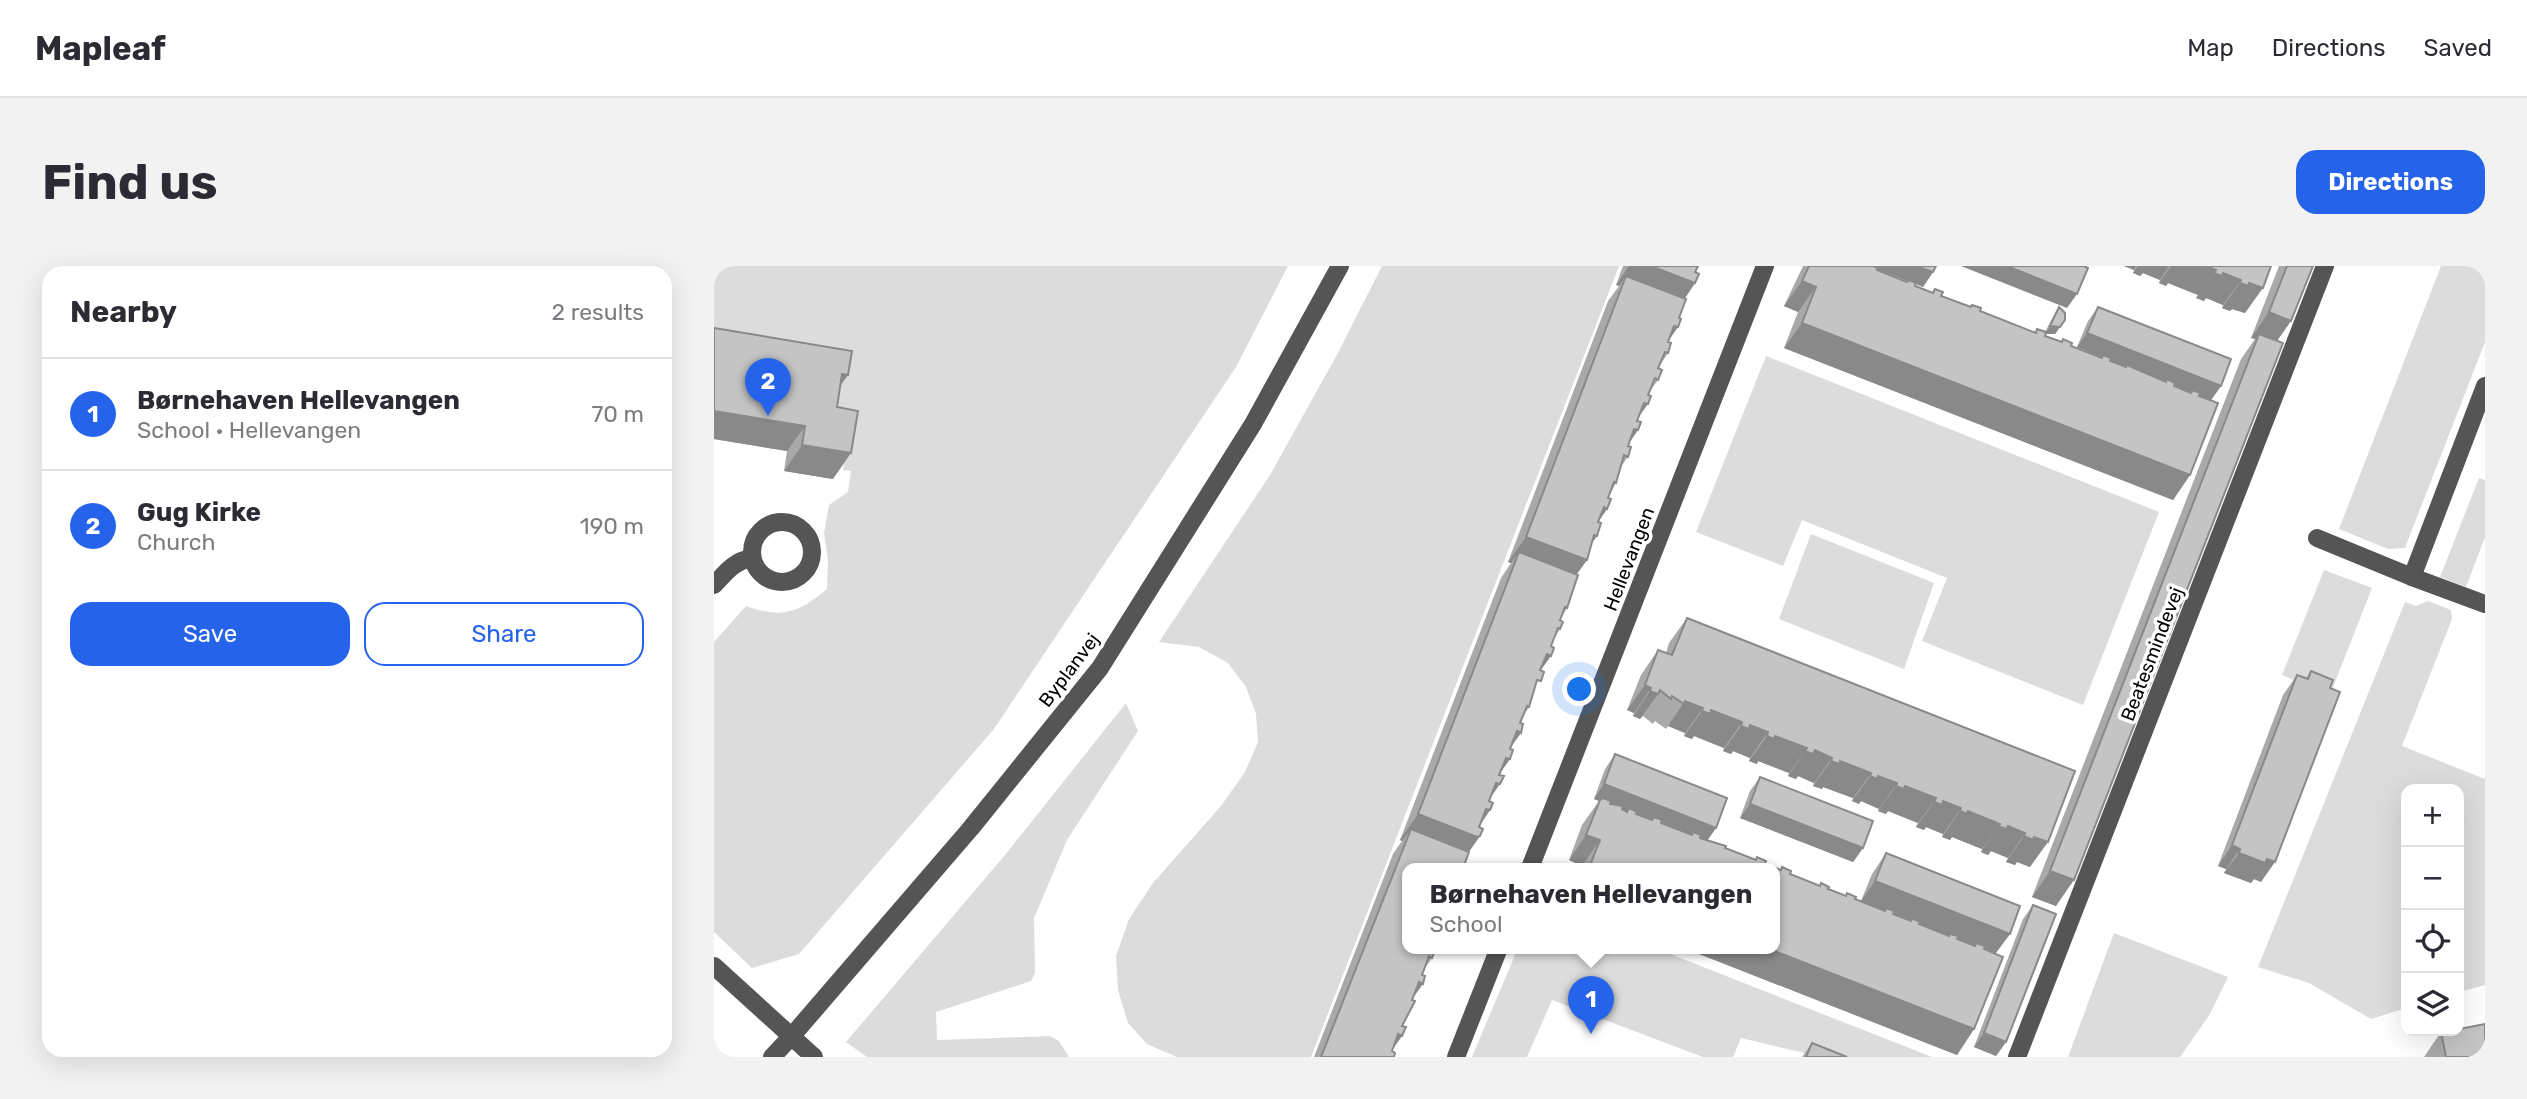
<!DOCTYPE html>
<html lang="en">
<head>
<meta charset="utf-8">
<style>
	:root { --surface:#fff; --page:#f2f2f3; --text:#2b2b33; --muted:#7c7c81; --line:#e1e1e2; --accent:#2563eb }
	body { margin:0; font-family:Rubik,sans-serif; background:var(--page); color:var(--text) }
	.controls { position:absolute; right:21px; bottom:21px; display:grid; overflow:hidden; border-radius:14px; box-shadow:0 7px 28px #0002 }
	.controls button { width:63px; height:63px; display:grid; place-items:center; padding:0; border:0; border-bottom:2px solid var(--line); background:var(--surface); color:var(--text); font:35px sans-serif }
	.you { position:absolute; left:866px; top:424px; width:24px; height:24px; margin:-18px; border:5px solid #fff; border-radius:50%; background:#1a73e8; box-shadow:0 0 0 10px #1a73e833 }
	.badge { display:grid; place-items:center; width:46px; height:46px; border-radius:50%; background:var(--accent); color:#fff; font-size:23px; font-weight:700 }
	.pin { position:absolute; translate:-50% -58px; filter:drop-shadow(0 2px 4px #0008) }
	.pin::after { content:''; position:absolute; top:37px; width:24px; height:21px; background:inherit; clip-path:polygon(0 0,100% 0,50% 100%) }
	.popup { position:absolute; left:688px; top:597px; width:378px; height:91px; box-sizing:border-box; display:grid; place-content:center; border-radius:14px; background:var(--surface); filter:drop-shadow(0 2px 5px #0005); font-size:23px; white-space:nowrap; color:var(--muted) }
	.popup b { font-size:26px; color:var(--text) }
	.popup::after { content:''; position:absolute; left:50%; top:100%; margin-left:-14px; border:14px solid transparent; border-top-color:var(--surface) }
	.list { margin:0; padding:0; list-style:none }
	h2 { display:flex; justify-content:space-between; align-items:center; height:91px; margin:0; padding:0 28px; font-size:30px }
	h2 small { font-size:23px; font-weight:400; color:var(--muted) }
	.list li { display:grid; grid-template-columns:46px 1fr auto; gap:21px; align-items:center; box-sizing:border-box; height:112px; padding:0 28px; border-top:2px solid var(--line) }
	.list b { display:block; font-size:26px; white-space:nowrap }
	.list p { margin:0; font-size:23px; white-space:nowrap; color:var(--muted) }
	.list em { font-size:23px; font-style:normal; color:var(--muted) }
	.actions { display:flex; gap:14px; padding:21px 28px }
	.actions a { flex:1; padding:16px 0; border:2px solid var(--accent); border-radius:21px; text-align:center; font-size:24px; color:var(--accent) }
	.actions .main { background:var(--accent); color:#fff }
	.icon { flex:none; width:38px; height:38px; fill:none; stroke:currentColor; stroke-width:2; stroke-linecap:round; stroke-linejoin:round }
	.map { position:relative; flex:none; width:1771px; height:791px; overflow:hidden; border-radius:21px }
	header { display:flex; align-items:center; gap:42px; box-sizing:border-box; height:98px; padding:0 35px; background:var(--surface); border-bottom:2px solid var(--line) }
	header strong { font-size:33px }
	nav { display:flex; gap:38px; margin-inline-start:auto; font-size:24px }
	.intro { display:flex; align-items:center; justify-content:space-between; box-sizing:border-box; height:168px; padding:0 42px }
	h1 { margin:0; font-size:49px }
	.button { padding:18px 32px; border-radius:21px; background:var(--accent); color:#fff; font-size:24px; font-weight:700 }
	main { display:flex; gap:42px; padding:0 42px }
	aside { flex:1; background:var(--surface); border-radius:21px; box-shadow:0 7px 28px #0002 }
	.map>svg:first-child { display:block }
	.green { fill:#dcdcdc }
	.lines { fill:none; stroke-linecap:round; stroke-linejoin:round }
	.minor { stroke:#555; stroke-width:18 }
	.wall { fill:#a9a9a9; fill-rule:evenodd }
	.shaded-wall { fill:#898989 }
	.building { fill:#c4c4c4; stroke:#898989; stroke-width:2 }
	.labels { text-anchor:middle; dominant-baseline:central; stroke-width:7; stroke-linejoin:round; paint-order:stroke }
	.street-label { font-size:19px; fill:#000; stroke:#fff }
</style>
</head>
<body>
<header>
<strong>Mapleaf</strong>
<nav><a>Map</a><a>Directions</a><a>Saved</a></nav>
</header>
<div class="intro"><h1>Find us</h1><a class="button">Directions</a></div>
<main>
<aside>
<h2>Nearby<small>2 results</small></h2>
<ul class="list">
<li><span class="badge">1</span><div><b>Børnehaven Hellevangen</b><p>School · Hellevangen</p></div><em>70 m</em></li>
<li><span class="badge">2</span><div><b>Gug Kirke</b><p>Church</p></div><em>190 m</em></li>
</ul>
<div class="actions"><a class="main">Save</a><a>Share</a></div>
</aside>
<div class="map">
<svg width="1771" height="791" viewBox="0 0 1771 791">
	<rect width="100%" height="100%" fill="#fff"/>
	<g class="green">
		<path d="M0,0H574L522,101L280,463L85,688L38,702L0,666V376L32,340C69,353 84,347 113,323L114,294L110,267L115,239L134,226L137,205L129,204L134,169L0,85Z"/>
		<path d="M668,0H905L597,791H463L433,778L414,757L404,724L402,690L415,653L439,617L507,540L531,506L544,476L542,448L532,421L514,397L485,381L445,376L556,209L624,87Z"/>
		<path d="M1727,0H1771V76L1691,282L1674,283L1625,263Z"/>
		<path d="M1052,90L1445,246L1369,439L1208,375L1233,312L1088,254L1069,300L982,266Z"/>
		<path d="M1765,212L1771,214V271L1752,321L1726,311Z"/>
		<path d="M1097,268L1220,317L1190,403L1065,353Z"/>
		<path d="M1610,304L1658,322L1616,429L1568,409Z"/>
		<path d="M1714,335L1737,344L1738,353L1688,480L1771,513V719L1745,726V523H1692V742L1657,753L1595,717L1544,701L1691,336L1702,340Z"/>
		<path d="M412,437L424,465L353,574L320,652L321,707L317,715L222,746L223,774L336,770L345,775L355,791H153L132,776L291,589Z"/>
		<path d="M1400,667L1514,711L1496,748L1466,791H1354Z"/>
		<path d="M804,682H941L1218,791H1108L1027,772L1019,791H989L838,734L813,791H758Z"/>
	</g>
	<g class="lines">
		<g class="minor">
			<circle cx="68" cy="286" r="30"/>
			<path d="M1603,272L1698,311L1771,120"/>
			<path d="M1698,311L1771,338"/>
			<path d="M0,319C12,306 20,295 38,292"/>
			<path d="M816,602L1051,0"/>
			<path d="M0,700L100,791"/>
			<path d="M58,791L77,771L257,562L386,402L539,158L626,0"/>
			<path d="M742,791L785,682"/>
			<path d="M1303,791L1611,0"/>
		</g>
	</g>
	<g class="wall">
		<path d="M909,0H985L981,6V17L971,32L955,74L954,87L944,102V114L936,125L923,155L924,164L914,178V191L908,199L902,217L894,232L893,243L884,256L883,270L878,277L873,294L862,309L853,342L846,354V363L839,373L826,404L815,441L809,450L796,483V493L786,507L775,535L776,544L765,561L766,570L755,586L693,602L718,692L711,702L699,731L688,760V770L678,784L680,791H600L679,588L688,575L686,574L787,312L797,297L794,296L894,35L905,20L902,19Z"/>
		<path d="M1089,0H1222L1219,6L1209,21L1202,18L1201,20L1218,26L1221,23L1229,26L1227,30L1257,41L1258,39L1267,42L1266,45L1321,67L1323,63L1331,66L1340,49L1345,41L1351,47V54L1341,68H1331V70L1347,76L1349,73L1358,77L1357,80L1387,91L1363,81L1374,55L1384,41L1517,93L1507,120L1497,134L1485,130L1504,137L1476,209L1459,234L1070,82L1084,46L1070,40ZM1163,3L1194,15L1193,16L1163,4Z"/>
		<path d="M1410,0H1557L1531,47L1518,43L1516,45L1508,42L1509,39L1492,32L1490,35L1482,32L1484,29L1454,17L1452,20L1445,17L1446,14L1429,7L1426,10L1419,7L1420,4Z"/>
		<path d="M1565,0H1599L1563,75L1342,640L1318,631L1527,93L1541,73L1537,72Z"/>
		<path d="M0,62L134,109L126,119L123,141L119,213L70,205L73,185L0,173Z"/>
		<path d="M973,352L1361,505L1316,601L1303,596L1301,599L1292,596L1294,592L1277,585L1274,589L1267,586L1268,583L1238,571L1236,574L1228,571L1229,568L1212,561L1210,564L1202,561L1204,557L1174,545L1172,548L1164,545L1165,543L1147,535L1145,538L1138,535L1139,532L1109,521L1108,523L1099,520L1100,517L1084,510L1082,513L1074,510L1075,507L1044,495L1043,498L1035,495L1036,492L1019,485L1017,488L1009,485L1010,482L980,470L978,473L970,470L971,467L954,460L952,463L941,455L939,458L929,450L926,453L919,450L920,447L913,444L927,409L944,384L952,387L955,377Z"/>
		<path d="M1597,405L1547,616L1540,613L1537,617L1510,607L1512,603L1504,600L1569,429L1583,409L1592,412Z"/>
		<path d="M901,488L1002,562L993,575L1041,594L1043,591L1051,598L1060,602H867L868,600L855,594L868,559L885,535L880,533L891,503Z"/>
		<path d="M1046,511L1149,582L1139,596L1026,552L1036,525Z"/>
		<path d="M1172,587L1296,668L1281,688L1260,763L1243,789L970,682H1061L1066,604L1068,601L1076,608L1131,630L1133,627L1141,633L1147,635L1158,608Z"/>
		<path d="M1319,639L1292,776L1282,790L1260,781L1309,653Z"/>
		<path d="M1727,766L1771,791H1710Z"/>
		<path d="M1098,777L1133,791H1088Z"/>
	</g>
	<g class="shaded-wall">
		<path d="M915,0H985L975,15L981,17L964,43L912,10L905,20L902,19Z"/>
		<path d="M1155,0H1202L1219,6L1209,21Z"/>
		<path d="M1247,0H1293L1363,28L1353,42Z"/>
		<path d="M1410,0H1422L1420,4Z"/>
		<path d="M1424,0H1455L1446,14L1429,7L1426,10L1419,7Z"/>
		<path d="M1457,0H1493L1502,4L1484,29L1454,17L1452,20L1445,17Z"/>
		<path d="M1500,7H1509L1527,14L1509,39L1492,32L1490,35L1482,32Z"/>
		<path d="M1088,15L1102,21L1084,46L1070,40Z"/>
		<path d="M1526,17H1535L1549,22L1531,47L1518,43L1516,45L1508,42Z"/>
		<path d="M1555,46L1577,55L1559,81L1545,68L1541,73L1537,72Z"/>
		<path d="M1351,54L1341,68H1331L1336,60Z"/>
		<path d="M1088,57L1476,209L1459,234L1070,82Z"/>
		<path d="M960,60L964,61L946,87Z"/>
		<path d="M1373,67L1507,120L1497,134L1452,116L1453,113L1451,116L1388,91L1389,89L1387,91L1363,81Z"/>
		<path d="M128,108L134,109L116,134Z"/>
		<path d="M930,137L934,138L916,163Z"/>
		<path d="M0,145L91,160L73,185L0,173Z"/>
		<path d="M920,163L924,164L906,190Z"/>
		<path d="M88,179L137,187L119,213L70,205Z"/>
		<path d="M890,241L893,243L876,268Z"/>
		<path d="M880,269L883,270L867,292L873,294L855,319L805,286L797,297L794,296L812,271Z"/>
		<path d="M833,388L837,390L819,415Z"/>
		<path d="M931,419L937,422L920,447L913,444Z"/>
		<path d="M936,425L944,428L926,453L919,450Z"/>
		<path d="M971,435L989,442L971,467L954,460Z"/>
		<path d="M997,444L1028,456L1010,482L980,470L978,473L970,470L988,445Z"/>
		<path d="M1036,459L1054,466L1036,492L1019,485L1017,488L1009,485L1027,460Z"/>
		<path d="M803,465L807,467L789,492Z"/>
		<path d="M1053,470H1061L1093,482L1075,507L1044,495L1043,498L1035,495Z"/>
		<path d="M1101,484L1118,492L1100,517L1084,510L1082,513L1074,510L1091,485Z"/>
		<path d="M792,492L796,493L778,518Z"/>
		<path d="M1117,495H1126L1157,507L1139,532L1109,521L1108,523L1099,520Z"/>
		<path d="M1156,510H1164L1183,517L1165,543L1147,535L1145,538L1138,535Z"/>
		<path d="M782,517L786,518L768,544Z"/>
		<path d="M890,518L1002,562L992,576L979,566L976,570L938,555L940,551L937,555L880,533Z"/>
		<path d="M1182,520H1191L1222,532L1204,557L1174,545L1172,548L1164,545Z"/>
		<path d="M1229,535L1247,542L1229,568L1212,561L1210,564L1202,561L1220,536Z"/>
		<path d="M1036,538L1149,582L1139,596L1026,552Z"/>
		<path d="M772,543L776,544L759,569L766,570L748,595L697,563L688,575L686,574L704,548Z"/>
		<path d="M1246,545H1254L1286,558L1268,583L1238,571L1236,574L1228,571Z"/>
		<path d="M1284,560H1294L1311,567L1294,592L1277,585L1274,589L1267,586Z"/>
		<path d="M872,569L886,574L868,600L855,594Z"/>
		<path d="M1310,570L1320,571L1334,576L1316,601L1303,596L1301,599L1292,596Z"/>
		<path d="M1518,579L1526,583L1512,603L1504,600Z"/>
		<path d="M1525,587L1553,593L1561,596L1547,616L1540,613L1537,617L1510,607Z"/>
		<path d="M1336,605L1360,614L1342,640L1318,631Z"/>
		<path d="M1161,615L1296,668L1281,688L1261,680L1262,677L1260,680L1197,655L1198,652L1196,655L1171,645L1172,642L1170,644L1147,635Z"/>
		<path d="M970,682H1053L1260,763L1243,789Z"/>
		<path d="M705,716L709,718L691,743Z"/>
		<path d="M1270,767L1292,776L1282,790L1260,781Z"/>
		<path d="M684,768L688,770L673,791Z"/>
	</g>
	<g class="building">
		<path d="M937,0H984L981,6L985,8L981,17Z"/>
		<path d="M1095,0H1159L1164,2L1163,4L1193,16L1195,14L1202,17L1201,20L1219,27L1221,23L1229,26L1227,30L1257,41L1258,39L1267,42L1266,45L1322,67L1323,63L1332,66L1331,70L1348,76L1349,73L1358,77L1357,80L1388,92L1389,89L1397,92L1396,95L1412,101L1413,99L1452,116L1453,113L1461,117L1460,120L1477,127L1479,124L1486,127L1485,130L1504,137L1476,209L1088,57L1102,21L1088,15Z"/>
		<path d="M1202,0H1222L1219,6Z"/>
		<path d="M1293,0H1370L1374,2L1363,28Z"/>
		<path d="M1493,0H1557L1549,22L1535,17L1534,20L1526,17L1527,14L1509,7L1508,10L1500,7L1502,4Z"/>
		<path d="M1573,0H1599L1577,55L1555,46Z"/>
		<path d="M912,10L972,33L965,52L967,53L964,61L960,60L954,76L957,77L954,87L951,86L944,102L948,104L944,114L941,112L934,129L937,130L934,138L930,137L923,155L927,156L924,164L920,163L914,180L917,181L914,191L910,189L902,217L900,216L894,232L897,233L893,243L890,241L884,256L887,257L883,270L880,269L873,294L812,271Z"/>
		<path d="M1345,41L1351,47V54L1346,61L1336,60Z"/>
		<path d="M1384,41L1517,93L1507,120L1373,67Z"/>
		<path d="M0,62L138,85L134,109L128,108L123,141L144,145L137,187L88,179L91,160L0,145Z"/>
		<path d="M1545,68L1569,77L1360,614L1336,605Z"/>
		<path d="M805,286L864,309L853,342L851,341L846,354L849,356L846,363L844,362L837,380L840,382L837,390L833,388L826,404L830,406L827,415L823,414L815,441L813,440L806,457L809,458L807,467L803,465L796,483L799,484L796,493L792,492L785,509L790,510L786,518L782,517L775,535L779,537L776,544L772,543L765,561L769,563L766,570L763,571L704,548Z"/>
		<path d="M973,352L1361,505L1334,576L1320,571L1319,574L1310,570L1311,567L1294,560L1292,563L1284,560L1286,558L1254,545L1253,548L1246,545L1247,542L1229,535L1228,539L1220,536L1222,532L1191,520L1190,523L1182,520L1183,517L1164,510L1163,513L1156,510L1157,507L1126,495L1125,498L1117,495L1118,492L1101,484L1099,488L1091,485L1093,482L1061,470L1060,473L1053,470L1054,466L1036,459L1035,463L1027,460L1028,456L997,444L996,448L988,445L989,442L971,435L970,438L958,430L957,433L946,424L944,428L936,425L937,422L931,419L944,384L958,389Z"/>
		<path d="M1597,405L1619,414L1616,422L1626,426L1561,596L1553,593L1551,597L1525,587L1526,583L1518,579L1583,409L1594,413Z"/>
		<path d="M901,488L1013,532L1002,562L890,518Z"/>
		<path d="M1046,511L1159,555L1149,582L1036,538Z"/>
		<path d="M889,532L897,535L896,538L909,540L908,543L913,546L915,542L923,546L922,548L938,554L940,551L948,554L947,557L978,569L979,566L987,569L986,572L1012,580L1011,582L1042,594L1043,591L1052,595L1051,598L1060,602H875L886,574L872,569L886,534Z"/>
		<path d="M697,563L755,586L749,602H693V682H718L721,684L718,692L715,690L708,709L711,710L709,718L705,716L698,734L701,735L688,760L692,761L688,770L684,768L678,785L681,787L680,791H607Z"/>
		<path d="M1172,587L1306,640L1296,668L1161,615Z"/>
		<path d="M1068,601L1077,605L1076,608L1106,620L1107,617L1115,621L1114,623L1132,630L1133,627L1142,631L1141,633L1171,645L1172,642L1180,645L1179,648L1197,655L1198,652L1206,656L1205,658L1235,670L1236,668L1244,670L1243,673L1261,680L1262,677L1271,680L1270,683L1289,691L1260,763L1053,682H1061V602L1067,604Z"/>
		<path d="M1319,639L1342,648L1292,776L1270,767Z"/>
		<path d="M1771,758V791H1732L1727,766L1745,765V763Z"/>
		<path d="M1098,777L1133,791H1092Z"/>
	</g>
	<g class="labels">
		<g class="street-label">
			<text transform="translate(915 293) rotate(-69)">Hellevangen</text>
			<text transform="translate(1438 388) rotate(-69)">Beatesmindevej</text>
			<text transform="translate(355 404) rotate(-53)">Byplanvej</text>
		</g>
	</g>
</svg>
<div class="controls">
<button>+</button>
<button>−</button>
<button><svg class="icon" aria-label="locate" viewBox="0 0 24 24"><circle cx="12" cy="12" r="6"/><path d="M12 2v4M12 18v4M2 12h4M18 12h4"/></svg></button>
<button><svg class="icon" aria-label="layers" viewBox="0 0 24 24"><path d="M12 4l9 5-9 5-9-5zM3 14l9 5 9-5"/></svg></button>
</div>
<div class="you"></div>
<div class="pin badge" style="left:877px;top:768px">1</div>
<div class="popup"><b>Børnehaven Hellevangen</b>School</div>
<div class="pin badge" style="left:54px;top:150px">2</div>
</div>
</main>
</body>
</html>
